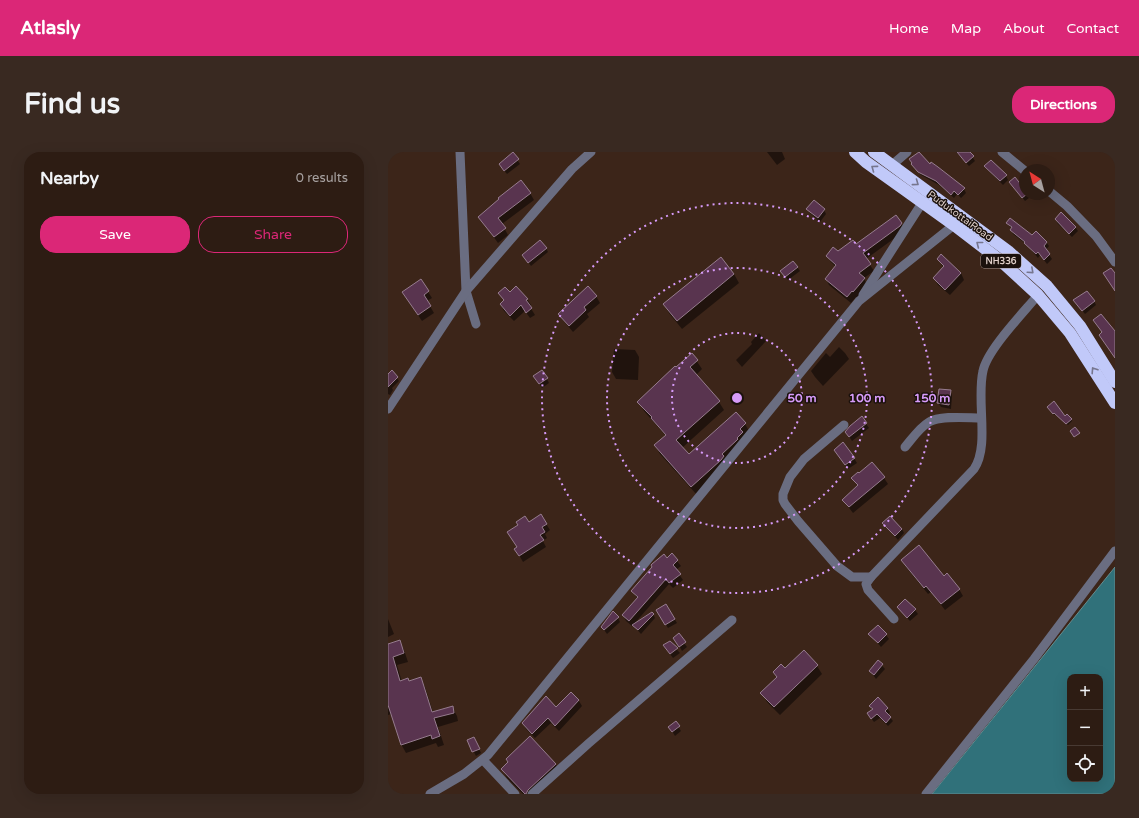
<!DOCTYPE html>
<html lang="en">
<head>
<meta charset="utf-8">
<style>
	:root { --surface:#2d1c13; --page:#392921; --text:#f1f3f6; --muted:#a7a1a0; --line:#483a33; --accent:#db2777 }
	body { margin:0; font-family:"Varela Round",sans-serif; background:var(--page); color:var(--text) }
	.controls { position:absolute; right:12px; bottom:12px; display:grid; overflow:hidden; border-radius:8px; box-shadow:0 4px 16px #0002 }
	.controls button { width:36px; height:36px; display:grid; place-items:center; padding:0; border:0; border-bottom:1px solid var(--line); background:var(--surface); color:var(--text); font:20px sans-serif }
	.compass { position:absolute; left:631px; top:12px; width:36px; height:36px; border-radius:50%; background:var(--surface); box-shadow:0 4px 16px #0002; rotate:324deg }
	.list { margin:0; padding:0; list-style:none }
	h2 { display:flex; justify-content:space-between; align-items:center; height:52px; margin:0; padding:0 16px; font-size:17px }
	h2 small { font-size:13px; font-weight:400; color:var(--muted) }
	.actions { display:flex; gap:8px; padding:12px 16px }
	.actions a { flex:1; padding:9px 0; border:1px solid var(--accent); border-radius:16px; text-align:center; font-size:14px; color:var(--accent) }
	.actions .main { background:var(--accent); color:#fff }
	.icon { flex:none; width:22px; height:22px; fill:none; stroke:currentColor; stroke-width:2; stroke-linecap:round; stroke-linejoin:round }
	.map { position:relative; flex:none; width:727px; height:642px; overflow:hidden; border-radius:16px }
	header { display:flex; align-items:center; gap:24px; box-sizing:border-box; height:56px; padding:0 20px; background:var(--accent); color:#fff }
	header strong { font-size:19px }
	nav { display:flex; gap:22px; margin-inline-start:auto; font-size:14px }
	.intro { display:flex; align-items:center; justify-content:space-between; box-sizing:border-box; height:96px; padding:0 24px }
	h1 { margin:0; font-size:28px }
	.button { padding:10px 18px; border-radius:16px; background:var(--accent); color:#fff; font-size:14px; font-weight:700 }
	main { display:flex; gap:24px; padding:0 24px }
	aside { flex:1; background:var(--surface); border-radius:16px; box-shadow:0 4px 16px #0002 }
	.map>svg:first-child { display:block }
	.water { fill:#30717a; stroke:#648d91; fill-rule:evenodd }
	.shadow { fill:#0007 }
	.building { fill:#59344f; stroke:#967c8e }
	.lines { fill:none; stroke-linecap:round; stroke-linejoin:round }
	.minor { stroke:#6a6d81; stroke-width:9 }
	.highway { stroke:#c1c9f9; stroke-width:12 }
	.oneway { stroke:#76768e }
	.ring { fill:none; stroke:#d79bf9; stroke-width:2; stroke-dasharray:2 4 }
	.labels { text-anchor:middle; dominant-baseline:central; stroke-width:3; stroke-linejoin:round; paint-order:stroke }
	.shield { fill:#1b110c; stroke:#a4958f; stroke-width:1 }
	.shield-label { font-size:9px; font-weight:bold; fill:#decec7 }
	.street-label { font-size:10px; fill:#decec7; stroke:#1b110c }
	.centre { fill:#d79bf9; stroke:#1b110c; stroke-width:2 }
	.ring-label { font-size:12px; text-anchor:middle; font-weight:bold; fill:#d79bf9; stroke:#1b110c; stroke-width:3; stroke-linejoin:round; paint-order:stroke }
</style>
</head>
<body>
<header>
<strong>Atlasly</strong>
<nav><a>Home</a><a>Map</a><a>About</a><a>Contact</a></nav>
</header>
<div class="intro"><h1>Find us</h1><a class="button">Directions</a></div>
<main>
<aside>
<h2>Nearby<small>0 results</small></h2>
<ul class="list">
</ul>
<div class="actions"><a class="main">Save</a><a>Share</a></div>
</aside>
<div class="map">
<svg width="727" height="642" viewBox="0 0 727 642">
	<rect width="100%" height="100%" fill="#3c2519"/>
	<path class="water" d="M727,415V642H544ZM682,525H712V627H682Z"/>
	<g class="shadow">
		<path d="M379,0H394L397,7L389,13Z"/>
		<path d="M568,0H581L587,9L581,14Z"/>
		<path d="M125,2L132,12L119,22L114,16Z"/>
		<path d="M542,14L550,16L576,37L578,41L573,46L569,42L566,46L551,33L533,23L526,16Z"/>
		<path d="M598,14L618,24L620,28L615,33L600,18Z"/>
		<path d="M625,34L637,39V42H639L641,46L637,49Z"/>
		<path d="M142,41L146,48L114,72L120,83L110,91L91,65Z"/>
		<path d="M420,57L436,58L438,62L432,70L422,61Z"/>
		<path d="M668,68L687,75L690,79L684,85L670,72Z"/>
		<path d="M513,71L517,78L515,80L478,107L486,119L476,126L479,133L469,146L468,145L463,151L441,133L438,127L448,115L443,110L439,104L468,93Z"/>
		<path d="M619,71L658,90L661,94L658,98L664,107L659,112L652,103L650,106L638,92L625,82L623,78L624,77Z"/>
		<path d="M158,96L160,100L143,114L138,107Z"/>
		<path d="M550,107L573,121L576,128L562,143L550,133L546,126L556,116Z"/>
		<path d="M409,115L412,119L400,128L396,123Z"/>
		<path d="M346,122L351,131L294,177L281,161L276,152Z"/>
		<path d="M33,129L44,146L39,149L46,161L34,169L15,141Z"/>
		<path d="M112,141H122L139,147L143,153L142,155L147,163L142,166L137,159L126,169L116,159L113,153L117,149Z"/>
		<path d="M208,144L212,151L199,162L201,165L185,180L175,168L171,162Z"/>
		<path d="M706,149L708,153L697,162L689,152Z"/>
		<path d="M371,181L378,189L354,215L348,208L364,192L363,190Z"/>
		<path d="M451,195L457,201L461,207L435,234L427,225L423,219L438,201L442,205Z"/>
		<path d="M226,197L247,198L251,205L250,228L228,227L224,220Z"/>
		<path d="M304,202L314,217L308,223L331,250L336,258L294,296L300,303L357,272L362,281L309,343L272,302L267,293L278,284L256,259L251,250Z"/>
		<path d="M4,220L11,229L4,236L5,238L2,243L0,242V223Z"/>
		<path d="M159,227L161,231L154,236L149,228Z"/>
		<path d="M552,238L562,239L564,243L563,257L553,255L550,251Z"/>
		<path d="M661,257L683,267L684,269L680,273L668,262L666,263Z"/>
		<path d="M474,266L481,276L464,289L458,280Z"/>
		<path d="M449,302L466,306L469,311L460,317Z"/>
		<path d="M465,326H496L500,332L465,361L455,348L470,334Z"/>
		<path d="M153,364L162,378L157,382L159,386L155,389L158,395L135,410L131,403L130,395L141,372Z"/>
		<path d="M495,371L514,377L516,381L510,388Z"/>
		<path d="M284,403L293,414L288,418L295,428L285,436L281,432L246,472L265,462L267,466L253,482L245,473L244,474L238,469L235,463L250,447L244,439Z"/>
		<path d="M514,408L556,425L571,437L575,444L557,458L543,440L540,442L518,415Z"/>
		<path d="M278,453L289,471L280,476L269,458Z"/>
		<path d="M510,456L527,458L530,462L522,469Z"/>
		<path d="M230,466L232,470L219,482L214,475Z"/>
		<path d="M0,467L6,482L0,485Z"/>
		<path d="M482,482L498,483L501,487L493,495Z"/>
		<path d="M290,483L299,495L294,499L287,486Z"/>
		<path d="M11,489L16,498L20,510L9,513L14,530H21L32,527L37,535L45,560L64,555L69,564L70,569L50,575L56,593L50,595L48,591L18,601L13,592L4,562L0,563V493Z"/>
		<path d="M282,490L292,501L285,506L279,498Z"/>
		<path d="M490,509L497,517L488,527L482,519Z"/>
		<path d="M429,514L434,522L392,563L379,550L374,541L389,526L386,520Z"/>
		<path d="M183,541L191,549L194,554L171,579L163,571L147,586L138,577L135,571L168,557Z"/>
		<path d="M490,547L502,560L500,563L505,569L500,574L492,566L486,570L480,562L485,559L482,554Z"/>
		<path d="M287,570L293,579L287,584L284,579Z"/>
		<path d="M142,586L168,613L173,621L150,642H135L119,626L114,617Z"/>
		<path d="M80,589L88,590L93,601L88,604Z"/>
		<path d="M2,638L4,642H0V639Z"/>
	</g>
	<g class="building">
		<path d="M125,0L131,7L116,19L111,12Z"/>
		<path d="M531,0L542,12L543,10L550,15L577,36L570,43L566,39L563,43L548,29L530,20L523,12L524,11L521,7Z"/>
		<path d="M569,0H582L586,4L578,11Z"/>
		<path d="M603,8L619,23L612,29L596,14Z"/>
		<path d="M627,25L637,38V42H639L634,46L621,30Z"/>
		<path d="M133,28L143,41L110,66L118,76L106,85L90,65L111,47L110,46Z"/>
		<path d="M426,48L437,57L430,66L418,57Z"/>
		<path d="M673,60L688,75L681,82L667,67Z"/>
		<path d="M508,63L514,71L512,74L475,101L483,112L471,121L477,126L465,140L464,139L459,145L437,127L448,113L438,104L445,95L450,99L465,88L468,92Z"/>
		<path d="M622,66L644,83L648,79L659,90L656,94L662,102L656,108L650,100L648,102L636,91L637,90L622,78L624,75L618,71Z"/>
		<path d="M152,88L159,96L140,111L134,103Z"/>
		<path d="M553,102L573,121L557,138L545,126L556,114L549,107Z"/>
		<path d="M333,105L346,122L289,169L275,152Z"/>
		<path d="M405,109L410,115L397,125L392,119Z"/>
		<path d="M723,116L727,121V139L715,121Z"/>
		<path d="M33,127L41,139L36,143L43,154L30,163L14,140Z"/>
		<path d="M128,134L140,147L138,148L144,156L138,161L133,153L122,164L112,152L116,148L110,141L117,135L122,140Z"/>
		<path d="M200,134L209,144L196,155L198,158L181,174L170,162Z"/>
		<path d="M699,139L707,149L694,159L685,148Z"/>
		<path d="M713,162L727,179V206L711,183L714,180L705,168Z"/>
		<path d="M304,201L310,208L302,215L332,249L288,288L301,302L348,260L358,271L352,277L355,280L349,286L350,287L349,288L334,302L336,304L333,308L303,335L266,293L278,283L263,266L264,265L249,250L287,214L288,215Z"/>
		<path d="M4,218L10,225L0,235V222Z"/>
		<path d="M154,218L160,226L151,232L145,224Z"/>
		<path d="M551,237L563,238L561,253L549,251Z"/>
		<path d="M666,249L677,264L679,262L684,267L678,272L666,261L665,262L659,255Z"/>
		<path d="M474,264L479,271L461,285L457,280L462,274Z"/>
		<path d="M687,275L692,281L686,285L682,279Z"/>
		<path d="M455,290L467,306L457,313L446,298Z"/>
		<path d="M484,310L497,325L461,355L454,348L470,333L463,326L470,320L471,321Z"/>
		<path d="M153,362L159,372L154,375L157,380L152,383L156,388L131,404L126,397L129,395L119,380L130,373L128,370L137,364L141,370Z"/>
		<path d="M502,364L514,377L507,384L494,371Z"/>
		<path d="M531,393L556,424L559,421L572,437L553,452L538,434L536,436L513,408Z"/>
		<path d="M284,401L290,408L285,413L293,422L281,431L278,427L241,469L234,463L250,445L243,439L264,415L263,413L264,412L276,402L279,406Z"/>
		<path d="M517,447L528,457L519,466L509,455Z"/>
		<path d="M278,452L287,467L277,473L268,458Z"/>
		<path d="M225,459L231,465L216,478L213,475Z"/>
		<path d="M264,460L266,462L250,478L244,473Z"/>
		<path d="M490,473L499,482L490,491L480,482Z"/>
		<path d="M291,481L298,490L291,495L285,486Z"/>
		<path d="M12,488L16,501L5,505L12,529L20,526L21,529L33,525L44,560L65,554L66,561L46,566L52,584L44,587L43,583L13,593L0,553V492Z"/>
		<path d="M282,489L290,496L282,502L275,493Z"/>
		<path d="M416,498L430,513L386,555L372,541L389,525L385,520L393,512L397,516Z"/>
		<path d="M490,508L495,512L486,523L481,519Z"/>
		<path d="M183,540L191,548L167,574L160,566L144,582L134,571L158,544L168,555Z"/>
		<path d="M490,545L500,556L497,559L503,565L498,571L489,562L483,567L479,561L485,557L481,554Z"/>
		<path d="M288,569L292,574L284,580L280,575Z"/>
		<path d="M142,584L168,612L140,638L138,642H137L113,617L120,610L118,607Z"/>
		<path d="M86,585L92,597L84,600L79,588Z"/>
	</g>
	<g class="lines">
		<g class="minor">
			<path d="M72,0L78,139L88,172"/>
			<path d="M614,0L637,19"/>
			<path d="M504,13L519,0"/>
			<path d="M661,39L679,54L708,84L727,110"/>
			<path d="M475,143L534,51"/>
			<path d="M0,257L78,139L184,17L203,0"/>
			<path d="M456,273L416,307L402,325L395,342V348L397,352L410,369L449,414L464,425H483"/>
			<path d="M517,295C524,287 531,276 541,270C552,263 580,266 593,266"/>
			<path d="M506,467L480,438L478,432L483,425L586,317C602,294 588,248 595,219C599,198 636,160 650,143"/>
			<path d="M95,608L127,642"/>
			<path d="M42,642L76,622L100,603L471,149L566,73"/>
			<path d="M144,642L201,591L344,468"/>
			<path d="M538,642L646,507L727,399"/>
		</g>
		<g class="highway">
			<path d="M467,0L478,10L513,35L566,73L613,109L650,143L682,181L727,251"/>
			<path d="M486,0L620,99L659,134L692,174L727,230"/>
		</g>
	</g>
	<defs><path id="oneway-chevron" d="M-2-3.5L2.5 0L-2 3.5" fill="none" stroke-width="1.6" stroke-linecap="round" stroke-linejoin="round"/></defs>
	<g class="oneway">
		<use href="#oneway-chevron" transform="translate(486 16) rotate(-144)"/>
		<use href="#oneway-chevron" transform="translate(528 31) rotate(36)"/>
		<use href="#oneway-chevron" transform="translate(591 92) rotate(-142)"/>
		<use href="#oneway-chevron" transform="translate(643 119) rotate(42)"/>
		<use href="#oneway-chevron" transform="translate(706 218) rotate(-123)"/>
	</g>
	<g class="ring">
		<circle cx="349" cy="246" r="65"/>
		<circle cx="349" cy="246" r="130"/>
		<circle cx="349" cy="246" r="195"/>
	</g>
	<g class="labels">
		<rect class="shield" x="593" y="102" width="40" height="14" rx="3"/>
		<g class="shield-label">
			<text x="613" y="109">NH336</text>
		</g>
		<g class="street-label">
			<text transform="translate(572 64) rotate(36)">PudukottaiRoad</text>
		</g>
	</g>
	<circle cx="349" cy="246" r="6" class="centre"/>
	<g class="ring-label">
		<text x="414" y="250">50 m</text>
		<text x="479" y="250">100 m</text>
		<text x="544" y="250">150 m</text>
	</g>
</svg>
<div class="controls">
<button>+</button>
<button>−</button>
<button><svg class="icon" aria-label="locate" viewBox="0 0 24 24"><circle cx="12" cy="12" r="6"/><path d="M12 2v4M12 18v4M2 12h4M18 12h4"/></svg></button>
</div>
<svg class="compass" viewBox="-18 -18 36 36"><path d="M0-13l5 13h-10z" fill="#e53935"/><path d="M0 13l5-13h-10z" fill="#a7a1a0"/></svg>
</div>
</main>
</body>
</html>
